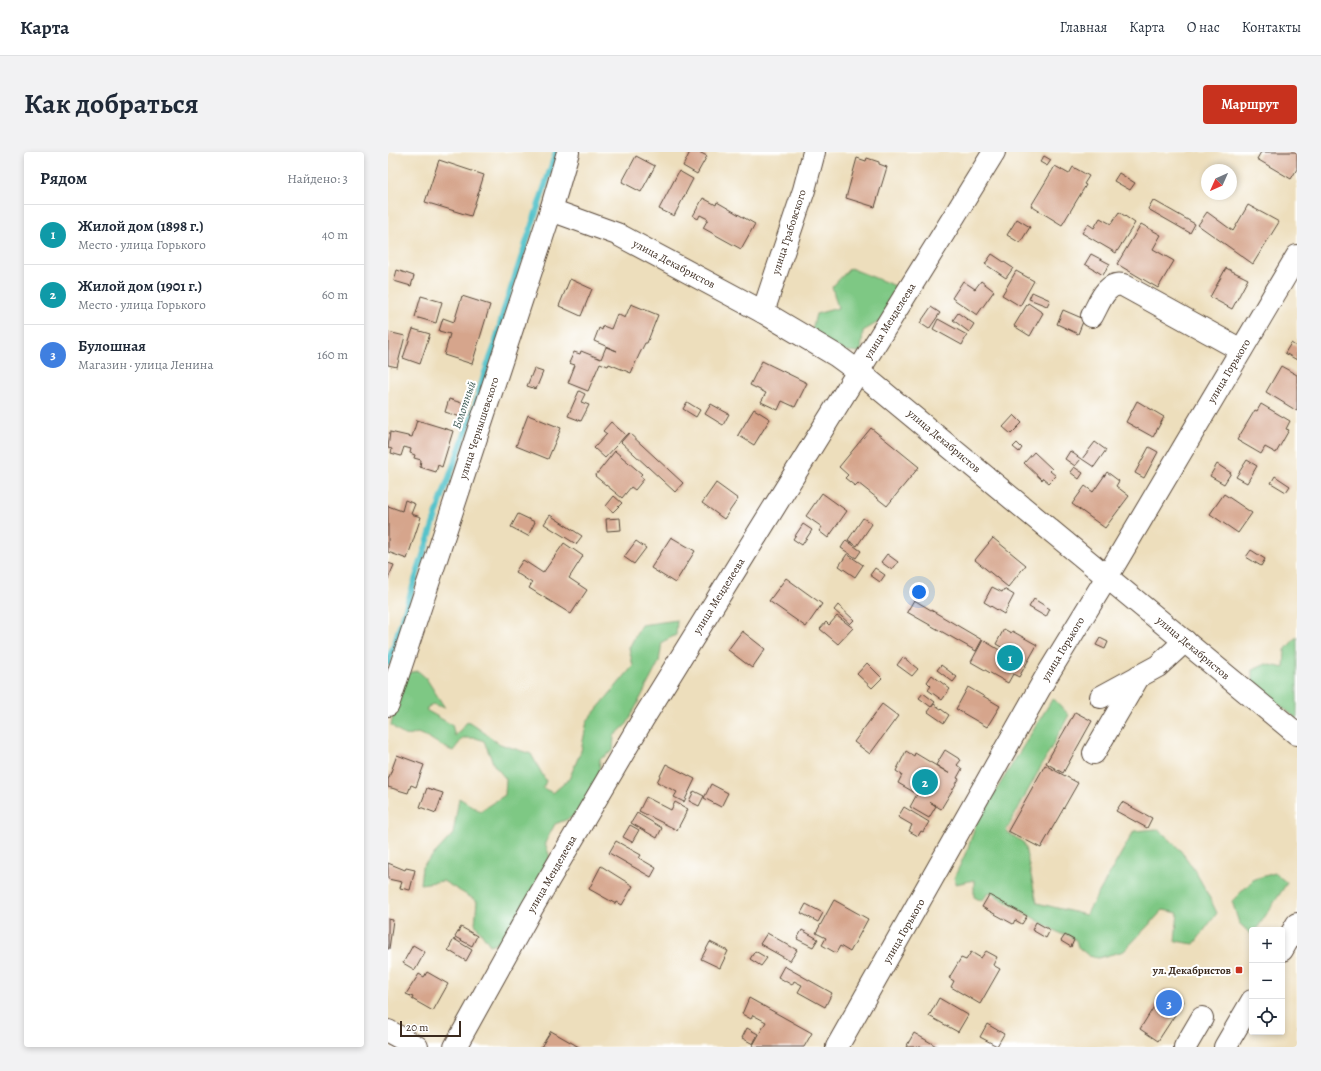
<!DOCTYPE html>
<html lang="ru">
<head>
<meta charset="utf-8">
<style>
	:root { --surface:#fff; --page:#f2f2f3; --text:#1f2937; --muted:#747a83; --line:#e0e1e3; --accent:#c8321e }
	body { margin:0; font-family:Alegreya,serif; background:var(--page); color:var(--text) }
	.controls { position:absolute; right:12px; bottom:12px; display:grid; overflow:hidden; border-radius:4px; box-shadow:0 2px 6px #0003 }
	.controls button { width:36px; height:36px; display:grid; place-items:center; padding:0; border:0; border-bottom:1px solid var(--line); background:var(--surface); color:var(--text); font:20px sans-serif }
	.compass { position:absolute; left:813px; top:12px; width:36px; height:36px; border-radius:50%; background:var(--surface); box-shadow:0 2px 6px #0003; rotate:225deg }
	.scale { position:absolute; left:12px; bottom:10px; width:61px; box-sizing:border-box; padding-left:4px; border:2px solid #3b2a1e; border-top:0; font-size:11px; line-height:14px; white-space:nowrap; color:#3b2a1e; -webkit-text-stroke:3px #fff; paint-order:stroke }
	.you { position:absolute; left:531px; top:440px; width:14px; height:14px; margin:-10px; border:3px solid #fff; border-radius:50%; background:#1a73e8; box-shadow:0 0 0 6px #1a73e833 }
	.badge { display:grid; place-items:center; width:26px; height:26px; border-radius:50%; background:var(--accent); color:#fff; font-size:13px; font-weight:700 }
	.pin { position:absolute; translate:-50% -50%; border:2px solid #fff; box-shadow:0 1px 4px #0006 }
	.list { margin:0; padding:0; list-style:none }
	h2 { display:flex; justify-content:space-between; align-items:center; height:52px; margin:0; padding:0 16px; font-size:17px }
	h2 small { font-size:13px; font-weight:400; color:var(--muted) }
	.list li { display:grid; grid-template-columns:26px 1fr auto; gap:12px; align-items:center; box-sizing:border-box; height:60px; padding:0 16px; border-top:1px solid var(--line) }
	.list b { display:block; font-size:15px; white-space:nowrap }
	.list p { margin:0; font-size:13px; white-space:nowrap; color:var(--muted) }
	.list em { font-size:13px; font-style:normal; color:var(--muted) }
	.icon { flex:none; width:22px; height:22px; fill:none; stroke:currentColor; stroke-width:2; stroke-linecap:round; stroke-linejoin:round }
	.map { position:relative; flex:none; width:909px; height:895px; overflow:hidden; border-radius:4px }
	header { display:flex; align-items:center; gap:24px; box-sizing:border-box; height:56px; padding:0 20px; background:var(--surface); border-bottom:1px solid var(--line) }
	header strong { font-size:19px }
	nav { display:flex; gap:22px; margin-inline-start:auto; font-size:14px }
	.intro { display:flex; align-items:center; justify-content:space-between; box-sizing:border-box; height:96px; padding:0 24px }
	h1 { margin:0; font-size:28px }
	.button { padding:10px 18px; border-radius:4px; background:var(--accent); color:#fff; font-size:14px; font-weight:700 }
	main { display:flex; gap:24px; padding:0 24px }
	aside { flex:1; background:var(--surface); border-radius:4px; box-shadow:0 2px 6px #0003 }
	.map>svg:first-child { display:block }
	.green { fill:#7ec884; stroke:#5c7951 }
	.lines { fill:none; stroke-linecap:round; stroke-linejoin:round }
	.stream { stroke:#55c3cb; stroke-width:6 }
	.building { fill:#d6a58c }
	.minor-casing { stroke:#564536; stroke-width:24 }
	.major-casing { stroke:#564536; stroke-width:24 }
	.minor { stroke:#fff; stroke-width:22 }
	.major { stroke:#fff; stroke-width:22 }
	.poi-dot { fill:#c8321e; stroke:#fff; stroke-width:1.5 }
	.labels { text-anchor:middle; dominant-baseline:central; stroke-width:4; stroke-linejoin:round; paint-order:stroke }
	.street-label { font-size:11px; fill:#3b2a1e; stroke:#fff }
	.poi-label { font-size:11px; font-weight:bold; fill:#3b2a1e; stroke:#fff; text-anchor:end }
	.water-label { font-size:12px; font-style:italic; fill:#44605b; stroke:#fff }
</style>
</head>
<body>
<header>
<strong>Карта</strong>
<nav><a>Главная</a><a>Карта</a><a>О нас</a><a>Контакты</a></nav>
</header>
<div class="intro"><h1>Как добраться</h1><a class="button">Маршрут</a></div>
<main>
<aside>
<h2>Рядом<small>Найдено: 3</small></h2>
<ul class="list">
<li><span class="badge" style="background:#0f9aa8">1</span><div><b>Жилой дом (1898 г.)</b><p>Место · улица Горького</p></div><em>40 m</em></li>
<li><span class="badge" style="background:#0f9aa8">2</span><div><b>Жилой дом (1901 г.)</b><p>Место · улица Горького</p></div><em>60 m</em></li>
<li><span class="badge" style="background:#3f7fe0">3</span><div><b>Булошная</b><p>Магазин · улица Ленина</p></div><em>160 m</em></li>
</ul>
</aside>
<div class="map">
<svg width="909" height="895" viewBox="0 0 909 895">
	<rect width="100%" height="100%" fill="#fff"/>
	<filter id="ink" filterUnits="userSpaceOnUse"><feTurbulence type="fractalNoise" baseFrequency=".025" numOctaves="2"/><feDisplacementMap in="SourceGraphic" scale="8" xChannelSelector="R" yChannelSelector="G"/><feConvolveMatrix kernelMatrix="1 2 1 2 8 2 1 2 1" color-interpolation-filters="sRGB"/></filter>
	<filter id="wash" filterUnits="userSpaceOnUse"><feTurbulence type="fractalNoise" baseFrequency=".012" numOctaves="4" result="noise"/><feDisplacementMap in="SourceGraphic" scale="16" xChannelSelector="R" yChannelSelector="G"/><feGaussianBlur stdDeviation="0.9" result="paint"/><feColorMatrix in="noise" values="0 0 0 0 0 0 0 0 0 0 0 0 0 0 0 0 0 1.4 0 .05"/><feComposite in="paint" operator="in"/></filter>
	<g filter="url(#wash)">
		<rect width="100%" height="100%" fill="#eddebc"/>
		<g class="green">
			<path d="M462,116L510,135L494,168L475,179L473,200L456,199L423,182L428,162L450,156L444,135Z"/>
			<path d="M289,468L288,483L274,490L271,510L239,572L226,584L225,599L212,607L211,625L188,664L167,672L157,691L162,705L118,787L102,793L87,772L89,749L55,729L32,732L34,715L65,682L71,646L92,659L117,643L118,627L106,613L96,589L88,586H75L65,599C51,594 45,586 29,581C18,587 12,581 3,573L8,549L19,521L30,519L38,526L57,556L44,552L38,558L64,573L67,584L80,569L112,592L143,602L158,629L155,636L165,641L181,627L193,599L199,569L245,514L241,496L253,473Z"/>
			<path d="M909,484V567L865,532V518L878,512L896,516L897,498Z"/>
			<path d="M665,546L681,563L618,679L636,691L649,751L698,763L746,679L769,677C798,697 814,730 829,761L806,792L787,789L790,761L775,758L736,799L710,806L701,804L690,795L688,788L678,782H673L601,740L594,749L586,745V728L568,732L566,726L580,696L588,671Z"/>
			<path d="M887,721L899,731L868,778H864V783L851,771L844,749L866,727Z"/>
		</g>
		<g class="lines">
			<path class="stream" d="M0,511L55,342L86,257L96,223L107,193L115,161L168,0"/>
		</g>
		<g id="blocks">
			<g class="building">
				<path d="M302,0H311L319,4L309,22L295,14Z"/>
				<path d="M873,0H909V17L903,27L869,7Z"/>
				<path d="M248,4L267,14L253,40L234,30Z"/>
				<path d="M656,4L663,8L659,14L652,10Z"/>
				<path d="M469,6L478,9L479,6L491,10V12L499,15L487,55L458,46Z"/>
				<path d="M51,8L96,23L83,64L37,50Z"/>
				<path d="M667,14L681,22L685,15L701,24L696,32L698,33L674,73L643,54Z"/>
				<path d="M291,19L305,27L286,64L271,57Z"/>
				<path d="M731,21L747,31L742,38L726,29Z"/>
				<path d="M315,46L328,53L329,50L367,72L353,97L315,76L320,67L312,63L310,67L305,64Z"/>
				<path d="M765,48L807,72L802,81L760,57Z"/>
				<path d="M860,53L891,70L865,112L810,73L819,60L845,79Z"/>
				<path d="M731,60L747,71L728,101L694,81L700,72L706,76L712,66L723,72Z"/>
				<path d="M629,67L642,75L632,91L619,83Z"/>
				<path d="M753,72L773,83L765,97L786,109L770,136L729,112Z"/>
				<path d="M604,102L625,116L618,126L597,112Z"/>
				<path d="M703,102L722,112L715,123L697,112Z"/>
				<path d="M838,116L860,127L844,157L822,145Z"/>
				<path d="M9,118L26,124L23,134L6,129Z"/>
				<path d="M628,119L646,129L632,154L614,143Z"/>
				<path d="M182,127L204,137L193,164L171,154Z"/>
				<path d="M575,129L587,137L593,129L606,139L589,163L564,146Z"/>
				<path d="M644,140L662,148L659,154L641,147Z"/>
				<path d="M33,144L54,150L48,171L27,165Z"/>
				<path d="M74,144L102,153L84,212L56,203L62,182L51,179L55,166L66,170Z"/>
				<path d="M640,151L655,161L642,184L626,174Z"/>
				<path d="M243,152L270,163L259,191H257L251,203L243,221L221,212L220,214L212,211L200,239L180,231L187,213L181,211L186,200L192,202L193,199L213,207L218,195L229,199L206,189L211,176L214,178L215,174L223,177L229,162L237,166Z"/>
				<path d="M543,155L552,161L541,177L532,171Z"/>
				<path d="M675,158L696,167L690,182L669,172Z"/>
				<path d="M570,161L586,172L581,180L565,168Z"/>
				<path d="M550,167L579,183L574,193L545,177Z"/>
				<path d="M25,177L42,182L32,212L15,206Z"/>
				<path d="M0,180L17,184L9,215L0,213Z"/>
				<path d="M903,191L909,195V208L897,201Z"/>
				<path d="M374,209L419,231L407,255L394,249L390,258L373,250L378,241L362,233Z"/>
				<path d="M893,214L909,223V259L878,240Z"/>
				<path d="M146,217L155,220L148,237L139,234Z"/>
				<path d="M191,239L197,242L193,250L201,253L193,269L180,264Z"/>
				<path d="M61,247L80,253L76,266L57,260Z"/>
				<path d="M749,249L776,265L765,285L738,270Z"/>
				<path d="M299,250L312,258L308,265L295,257Z"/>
				<path d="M323,252L341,262L335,273L317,262Z"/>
				<path d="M873,252L902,269L898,277L901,278L888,301L877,295L873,302L849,288L867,258L869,259Z"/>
				<path d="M366,257L382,267L366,293L350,283Z"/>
				<path d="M140,263L173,276L160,307L128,294Z"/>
				<path d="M626,263L634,271L623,282L615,275Z"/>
				<path d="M29,268L65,279L54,315L50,313L48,320L32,315L33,308L26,306L27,303L22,301L23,297L16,295L13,304L3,301L4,297L0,296L2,280L24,285Z"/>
				<path d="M223,270L238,283L217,306L206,296L219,282L215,279Z"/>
				<path d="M483,276L531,315L499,354L470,331L467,334L457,326L460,323L451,315Z"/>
				<path d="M241,281L295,331L287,340L233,290Z"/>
				<path d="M707,290L718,298L706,315L694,307Z"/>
				<path d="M629,291L634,296L631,300L625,295Z"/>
				<path d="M761,295L770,300L756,326L747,321Z"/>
				<path d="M227,299L254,322L252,324L256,327L247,338L243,335L234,346L207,324Z"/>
				<path d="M682,299L693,307L687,314L677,307Z"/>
				<path d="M646,300L664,317L662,319L668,324L661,331L655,326L654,328L636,311Z"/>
				<path d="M859,308L869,314L859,331L848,325Z"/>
				<path d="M829,312L843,321L836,332L822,324Z"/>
				<path d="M686,315L695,321L691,327L682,320Z"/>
				<path d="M719,320L731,329L728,334L741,344L717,376L684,352L697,334L705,340Z"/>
				<path d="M887,324L902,334L898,340L883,331Z"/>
				<path d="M328,331L350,347L336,367L314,351Z"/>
				<path d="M434,341L459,359L440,386L431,379L434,375L418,364Z"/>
				<path d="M836,342L864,361L850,381L822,362Z"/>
				<path d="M226,344L234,351L225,360L218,354Z"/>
				<path d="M17,348L27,352L23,362L33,365L19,407L0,400V354L14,359Z"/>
				<path d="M130,362L147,370L140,384L123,375Z"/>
				<path d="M162,363L194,384L188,392L156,372Z"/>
				<path d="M232,366L233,378L219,379L218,367Z"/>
				<path d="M475,366L484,372L469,394L460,388Z"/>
				<path d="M415,372L424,378L414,393L405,387Z"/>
				<path d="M283,385L307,399L287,431L263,416Z"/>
				<path d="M605,386L638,413L620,435L587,408Z"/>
				<path d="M458,388L473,399L468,406L453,396Z"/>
				<path d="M248,389L258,396L246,412L236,405Z"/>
				<path d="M176,391L195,404L181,426L199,438L183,462L141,436L144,431L127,420L135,408L155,421Z"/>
				<path d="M863,398L877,407L873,414L858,405Z"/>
				<path d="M459,402L475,413L467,425L451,414Z"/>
				<path d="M499,402L510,410L504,418L493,410Z"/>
				<path d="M0,411L6,413L0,427Z"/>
				<path d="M487,416L497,423L492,430L482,423Z"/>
				<path d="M398,426L434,452L418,475L381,449Z"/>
				<path d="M604,435L614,440L616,437L626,443L616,462L596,450Z"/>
				<path d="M646,447L662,457L658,465L641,455Z"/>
				<path d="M526,448L594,488L588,499L519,460Z"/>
				<path d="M450,453L466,468L462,472L446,458Z"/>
				<path d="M449,464L465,476L450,492L432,477L438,470L441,473Z"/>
				<path d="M616,477L623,481L624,479L649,493L631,525L625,522L620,531L583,510L595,488L613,499L615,496L608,492Z"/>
				<path d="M354,479L377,497L364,516L340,498Z"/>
				<path d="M712,486L720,490L717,497L708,493Z"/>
				<path d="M515,505L530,517L524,524L509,513Z"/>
				<path d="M479,511L494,526L484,536L469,522Z"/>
				<path d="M553,513L569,525L565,530L549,518Z"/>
				<path d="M544,523L562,537L554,548L540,538L543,534L539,530Z"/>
				<path d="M580,535L612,554L599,575L568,557Z"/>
				<path d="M535,541L547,550L543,555L531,546Z"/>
				<path d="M494,552L510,564L482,602L466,590Z"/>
				<path d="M546,552L561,563L556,571L540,560Z"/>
				<path d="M687,560L704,569L675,621L658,611Z"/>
				<path d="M557,598L573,608L569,613L574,617L569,626L571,627L553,657L542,650L548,654L541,666L522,655L529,642L510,631L514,623L508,619L518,599L526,604L527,601L562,622L548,613Z"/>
				<path d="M9,603L36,613L28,635L23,633L20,641L0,635V628Z"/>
				<path d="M278,612L307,627L296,650L286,645L289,640L269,630Z"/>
				<path d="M657,613L690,631L653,696L620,679Z"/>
				<path d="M323,632L340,641L333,655L316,646Z"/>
				<path d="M39,636L55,641L48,661L32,655Z"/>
				<path d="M306,639L316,644L311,654L301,649Z"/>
				<path d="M258,645L283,658L287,650L300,657L289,678L251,659Z"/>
				<path d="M734,650L764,666L759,676L728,659Z"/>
				<path d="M516,655L541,670L535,680L533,679L530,684L521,679L524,673L510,665Z"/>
				<path d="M249,661L274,676L269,686L243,671Z"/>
				<path d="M242,673L251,678L244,690L235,685Z"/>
				<path d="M228,689L253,703L251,706L268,716L263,725L221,701Z"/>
				<path d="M0,711L17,718L18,716L27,718L22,738L12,736L14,730L0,727Z"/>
				<path d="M213,714L245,734L234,753L229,750L228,752L201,737Z"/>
				<path d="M601,743L639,764L634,772L627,768L625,772L594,755Z"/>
				<path d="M446,748L480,767L462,800L452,794L448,801L434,793L438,786L428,781Z"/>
				<path d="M418,752L435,761L430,770L413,761Z"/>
				<path d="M0,767L5,768L1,797H0Z"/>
				<path d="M648,770L662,778L658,786L644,778Z"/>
				<path d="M73,775L89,784L84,794L67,785Z"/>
				<path d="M414,778L430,787L425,795L409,787Z"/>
				<path d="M379,781L409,798L402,809L372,792Z"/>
				<path d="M677,783L686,788L683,795L673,789Z"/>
				<path d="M66,787L84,798L78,809L60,798Z"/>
				<path d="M322,790L340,799L332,816L313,807Z"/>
				<path d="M25,793L37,800L27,818L15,811Z"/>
				<path d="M367,799L379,806L373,814L362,807Z"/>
				<path d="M598,799L609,805L605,813L612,817L592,852L563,835L566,829L561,826L573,806L578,808L583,800L593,806Z"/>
				<path d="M396,814L444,841L437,855L410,840L414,833L406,829L404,833L390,825Z"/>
				<path d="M39,820L60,832L45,859L24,847L25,845L18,842L31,822L36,825Z"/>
				<path d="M777,837L796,849L770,889L752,877Z"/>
				<path d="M361,846L424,881L416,895H364L378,870L365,863L363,867L354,862Z"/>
				<path d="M551,846L580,863L570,880L541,864Z"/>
				<path d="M599,872L616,882L609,894L592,885Z"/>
				<path d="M359,876L370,882L365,892L354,886Z"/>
				<path d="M163,879L191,895H153Z"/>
				<path d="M526,881L550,895H518Z"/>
			</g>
		</g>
	</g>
	<g filter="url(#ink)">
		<use href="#blocks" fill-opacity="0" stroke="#564536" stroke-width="1"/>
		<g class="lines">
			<defs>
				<g id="minor">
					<path d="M163,58L229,82L375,160L449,204L471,220L909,582"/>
					<path d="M375,160L416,38L426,0"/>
					<path d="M704,164C711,152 718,129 735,133L853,198"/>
					<path d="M713,545L770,514L797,489"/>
					<path d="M0,553L163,58L180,0"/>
					<path d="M706,601L751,524"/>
					<path d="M0,879L29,895"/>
					<path d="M67,895L144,756L255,567L606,0"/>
					<path d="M449,895L658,525L719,425L909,104"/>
					<path d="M797,895L814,866"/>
				</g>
				<g id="major">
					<path d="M894,798L909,772"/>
					<path d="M837,895L864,849"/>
				</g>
			</defs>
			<use href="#minor" class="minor-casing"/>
			<use href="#major" class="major-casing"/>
			<use href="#minor" class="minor"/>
			<use href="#major" class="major"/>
		</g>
	</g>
	<rect class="poi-dot" x="847" y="814" width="8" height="8" rx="2"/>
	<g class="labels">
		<g class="street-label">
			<text transform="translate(401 80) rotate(-72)">улица Грабовского</text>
			<text transform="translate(286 112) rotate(28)">улица Декабристов</text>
			<text transform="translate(502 169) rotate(-58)">улица Менделеева</text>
			<text transform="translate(841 219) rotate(-59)">улица Горького</text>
			<text transform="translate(91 276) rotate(-72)">улица Чернышевского</text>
			<text transform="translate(556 289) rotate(40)">улица Декабристов</text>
			<text transform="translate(331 444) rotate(-58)">улица Менделеева</text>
			<text transform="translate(805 496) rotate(40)">улица Декабристов</text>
			<text transform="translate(675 497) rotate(-59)">улица Горького</text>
			<text transform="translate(164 722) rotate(-60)">улица Менделеева</text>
			<text transform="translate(516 779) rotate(-60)">улица Горького</text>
		</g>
		<g class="poi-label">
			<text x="843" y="818">ул. Декабристов</text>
		</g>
		<g class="water-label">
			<text transform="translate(76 253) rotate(-71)">Болотный</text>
		</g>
	</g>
</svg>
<div class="controls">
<button>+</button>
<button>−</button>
<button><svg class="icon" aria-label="locate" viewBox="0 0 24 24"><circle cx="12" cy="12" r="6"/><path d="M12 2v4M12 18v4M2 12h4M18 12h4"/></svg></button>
</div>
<svg class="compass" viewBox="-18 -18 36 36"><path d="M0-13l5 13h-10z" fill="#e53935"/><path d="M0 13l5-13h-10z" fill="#747a83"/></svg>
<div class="scale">20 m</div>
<div class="you"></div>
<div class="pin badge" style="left:622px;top:506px;background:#0f9aa8">1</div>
<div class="pin badge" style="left:537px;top:630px;background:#0f9aa8">2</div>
<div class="pin badge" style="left:781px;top:851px;background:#3f7fe0">3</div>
</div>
</main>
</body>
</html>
